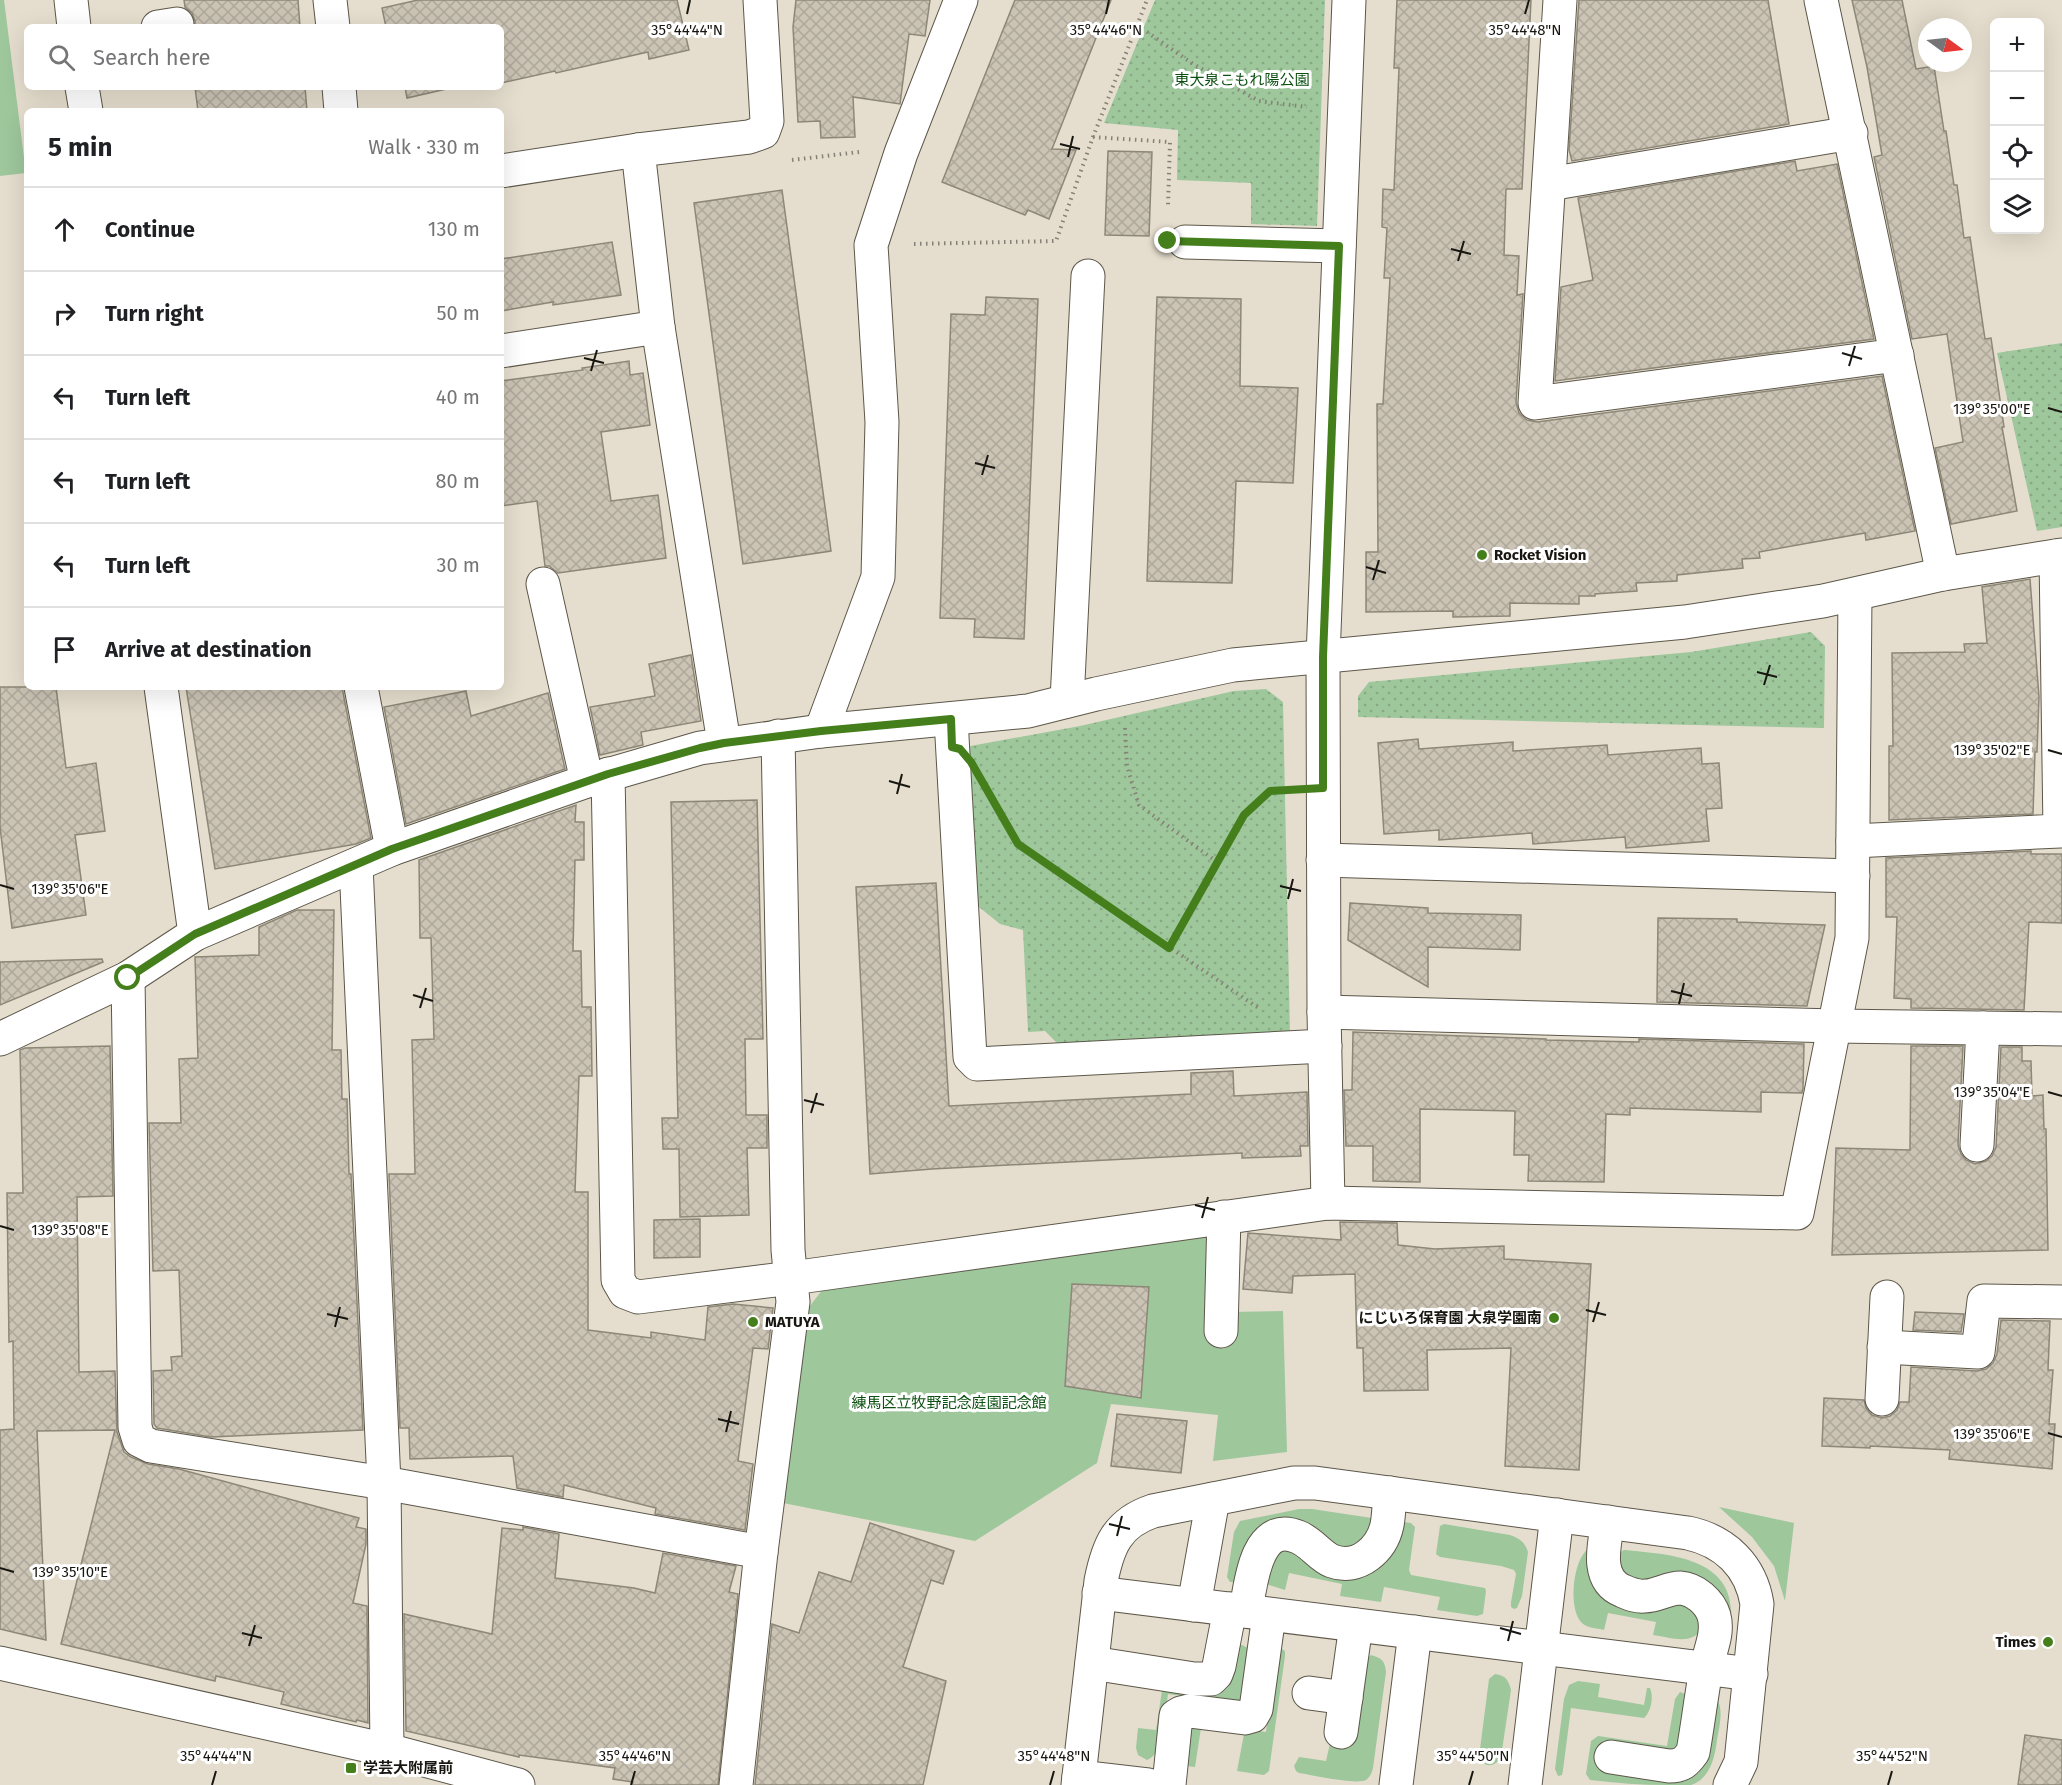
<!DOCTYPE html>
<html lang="en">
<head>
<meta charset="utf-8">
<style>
	:root { --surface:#fff; --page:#f6f6f6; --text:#202124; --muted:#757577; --line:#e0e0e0 }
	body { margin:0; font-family:"Fira Sans","Noto Sans JP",sans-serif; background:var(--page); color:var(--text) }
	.controls { position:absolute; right:18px; top:18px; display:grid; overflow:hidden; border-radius:9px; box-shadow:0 6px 24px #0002 }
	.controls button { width:54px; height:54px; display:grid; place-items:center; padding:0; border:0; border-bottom:2px solid var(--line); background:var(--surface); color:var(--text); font:30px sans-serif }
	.compass { position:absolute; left:1918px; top:18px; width:54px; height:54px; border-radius:50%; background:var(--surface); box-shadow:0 6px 24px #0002; rotate:105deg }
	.stop { position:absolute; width:18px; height:18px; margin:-14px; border:4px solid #447f1c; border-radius:50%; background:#fff }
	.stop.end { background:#447f1c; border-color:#fff; box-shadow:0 2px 6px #0008 }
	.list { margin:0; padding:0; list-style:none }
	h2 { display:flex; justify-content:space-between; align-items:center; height:78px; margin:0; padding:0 24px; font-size:26px }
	h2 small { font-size:20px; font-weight:400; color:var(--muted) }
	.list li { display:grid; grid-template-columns:39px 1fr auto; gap:18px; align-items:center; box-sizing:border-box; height:84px; padding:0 24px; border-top:2px solid var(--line) }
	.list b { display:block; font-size:22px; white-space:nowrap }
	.list em { font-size:20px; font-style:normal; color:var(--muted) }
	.icon { flex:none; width:33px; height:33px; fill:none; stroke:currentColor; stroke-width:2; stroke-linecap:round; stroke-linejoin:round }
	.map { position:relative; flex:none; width:2062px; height:1785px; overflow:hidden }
	.search { position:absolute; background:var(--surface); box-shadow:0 6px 24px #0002; left:24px; top:24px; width:480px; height:66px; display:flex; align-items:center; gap:15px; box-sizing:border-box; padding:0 21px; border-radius:9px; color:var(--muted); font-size:22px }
	.panel { position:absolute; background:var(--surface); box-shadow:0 6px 24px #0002; left:24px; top:108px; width:480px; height:582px; border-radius:9px }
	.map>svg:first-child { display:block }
	.green { fill:#9ec79c }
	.park { fill:url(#park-dots) }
	.building { fill:url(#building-cross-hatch); stroke:#8d8778; stroke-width:1.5 }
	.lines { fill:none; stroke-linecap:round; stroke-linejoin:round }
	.minor-casing { stroke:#5d574a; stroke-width:35 }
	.path { stroke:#868176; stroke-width:4; stroke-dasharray:1.5 4.5; stroke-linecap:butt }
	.minor { stroke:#fff; stroke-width:33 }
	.route { stroke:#447f1c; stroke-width:8 }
	.ticks { fill:none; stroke:#181611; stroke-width:2 }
	.poi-dot { fill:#447f1c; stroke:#fff; stroke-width:2 }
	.labels { text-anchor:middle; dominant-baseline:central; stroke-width:6; stroke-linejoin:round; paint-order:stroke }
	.park-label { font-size:15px; fill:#0c5111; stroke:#fff }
	.poi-label { font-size:15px; font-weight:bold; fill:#181611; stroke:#fff; text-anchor:start }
	.ticks-label { font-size:15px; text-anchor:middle; fill:#181611; stroke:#fff; stroke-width:6; stroke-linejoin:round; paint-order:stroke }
</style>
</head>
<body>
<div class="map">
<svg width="2062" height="1785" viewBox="0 0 2062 1785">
	<defs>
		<pattern id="park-dots" width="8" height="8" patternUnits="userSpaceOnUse" patternTransform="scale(1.5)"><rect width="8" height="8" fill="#9ec79c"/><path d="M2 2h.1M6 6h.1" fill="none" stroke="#87aa85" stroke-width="1.8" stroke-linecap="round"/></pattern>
		<pattern id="building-cross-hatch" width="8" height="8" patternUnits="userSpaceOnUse" patternTransform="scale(1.5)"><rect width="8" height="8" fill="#cbc4b5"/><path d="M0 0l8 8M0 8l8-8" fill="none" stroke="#aea89b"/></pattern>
	</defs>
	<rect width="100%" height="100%" fill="#e5dece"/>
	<g class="green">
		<path d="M0,0H4L26,173L0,176Z"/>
		<path d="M1230,1232V1312L1283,1311L1287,1452L1213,1461L1218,1415L1111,1404L1097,1463L975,1541L783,1503L806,1311L823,1289Z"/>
		<path d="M1719,1507L1794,1523L1785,1601L1774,1566L1752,1537Z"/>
		<path d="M1299,1509H1312L1372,1518V1538L1345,1553L1315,1529L1236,1582H1230L1227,1577L1234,1532L1240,1521Z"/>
		<path d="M1404,1522L1411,1523L1415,1527L1409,1570L1411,1575L1485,1588L1486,1591L1483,1614L1477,1616L1437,1610L1440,1597L1384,1587L1381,1602L1340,1596L1342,1584L1289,1573L1285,1590L1266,1584L1269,1556L1290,1546L1317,1563Z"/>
		<path d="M1444,1524L1510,1535C1519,1538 1525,1542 1528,1552L1522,1596L1517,1608L1514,1609L1511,1607V1602L1516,1574L1514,1570L1501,1566L1440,1557L1436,1554L1440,1526Z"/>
		<path d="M1588,1549L1590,1555L1668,1600L1696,1610L1701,1629C1692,1646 1669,1637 1653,1635L1656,1622L1608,1613L1604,1630C1596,1628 1586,1628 1581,1622C1568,1607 1573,1560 1588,1549Z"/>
		<path d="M1624,1550C1664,1554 1729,1556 1731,1610C1732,1618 1730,1626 1729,1633L1725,1617L1630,1584L1615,1559L1619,1553Z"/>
		<path d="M1242,1645L1250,1649L1247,1697L1239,1704L1168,1694C1165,1713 1166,1753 1147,1760L1138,1755L1136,1748L1138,1728L1156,1730L1163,1684L1219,1694L1226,1688L1232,1656L1238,1646Z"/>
		<path d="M1282,1649L1285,1651V1656L1269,1771L1264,1775L1237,1771L1244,1734L1201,1728L1195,1767L1186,1766L1192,1722L1266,1732L1276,1655L1278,1650Z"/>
		<path d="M1371,1655C1382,1658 1385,1661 1386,1672L1373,1768C1372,1773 1370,1777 1366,1780C1355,1785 1313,1775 1299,1773L1296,1771L1294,1766L1299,1757L1326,1761L1331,1739L1366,1659Z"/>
		<path d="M1495,1674C1506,1676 1508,1679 1511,1690L1501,1757C1495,1767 1485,1769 1479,1757L1489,1679Z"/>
		<path d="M1578,1681L1600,1684L1598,1697L1644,1705L1647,1688H1650C1654,1697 1651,1712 1644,1718L1571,1708L1563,1770L1562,1775L1558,1776L1555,1769L1564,1699L1569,1685Z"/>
		<path d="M1680,1692L1688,1695L1682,1779C1683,1779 1691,1779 1691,1778C1713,1770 1714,1720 1717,1699C1724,1711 1719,1727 1717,1740C1715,1757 1710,1779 1691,1785C1684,1785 1675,1785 1668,1785C1641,1785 1616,1783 1590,1780L1586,1774L1591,1741L1598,1736L1667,1746L1675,1699Z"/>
	</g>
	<g class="park">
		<path d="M1155,0H1325L1317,226L1251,224V183L1177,180L1178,130L1104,123Z"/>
		<path d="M2062,343V527L2037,531L1997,353Z"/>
		<path d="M1811,632L1825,646L1824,728L1358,717V696L1369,682L1691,652Z"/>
		<path d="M1266,689L1283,702L1290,1034L1063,1049L1045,1031L1028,1032L1023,930L1000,924L974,903L965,747L1080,726L1234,691Z"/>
	</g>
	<g class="building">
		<path d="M184,0H298L300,27H195V21L192,13L185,7Z"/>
		<path d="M418,0H677L689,50L649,59L648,52L556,73L555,71L501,83V27H386L382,8Z"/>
		<path d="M796,0H930L925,36L909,34L900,104L853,97L855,137L821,138L820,121L798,122L793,27Z"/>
		<path d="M1015,0H1111L1052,149L1076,150L1049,219L1028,210L1025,215L942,182Z"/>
		<path d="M1397,0H1531L1522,189H1506L1504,255L1519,256L1517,295L1523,294L1516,402L1519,413L1527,420L1537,422L1882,376L1915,531L1866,540L1865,533L1759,552L1760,558L1742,559L1743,568L1677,575V581L1636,583L1637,591L1595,594V596H1579V604L1510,603V616L1453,617V611L1366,612V552H1378L1377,404H1383L1390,278H1384L1387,228L1382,227L1383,189L1394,190L1399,68H1394Z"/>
		<path d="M1579,0H1768L1789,124L1572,161L1569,150Z"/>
		<path d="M1852,0H1902L1916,69L1934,66L1944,131H1946L1954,185H1957L1964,238L1970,237L1985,339L1991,338L2004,427H2002L2017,511L1951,524L1935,448L1963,442L1947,334L1912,339L1874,157L1882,155L1867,67Z"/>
		<path d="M195,87H305L307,111H198Z"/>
		<path d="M405,87H455L407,98Z"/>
		<path d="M1108,151L1152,152L1149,236L1105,235Z"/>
		<path d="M1795,161L1797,171L1837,164L1874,339L1555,381L1561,287L1593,280L1578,198Z"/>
		<path d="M782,190L831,551L743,564L694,203Z"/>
		<path d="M612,242L621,295L553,305V302L501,311V259Z"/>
		<path d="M986,297L1038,299L1024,639L974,637L975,619L940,618L951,314L985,315Z"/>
		<path d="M1157,297L1241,299L1240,386L1298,388L1293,483L1236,481L1232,583L1147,581Z"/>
		<path d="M629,361L630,375L643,373L650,425L601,432L611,501L658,495L666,558L558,573L549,566H545L537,501L501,506V381L583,370L582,368Z"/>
		<path d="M2030,579L2039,697L2037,752H2035L2033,814L1889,820V746H1893L1892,653L1965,652L1964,644L1987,643L1982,587Z"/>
		<path d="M691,655L701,721L641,732L643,745L600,755L590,707L655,696L649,664Z"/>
		<path d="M0,687H56L66,768L96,763L105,831L75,835L86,915L12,928L0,827Z"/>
		<path d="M186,687H342L371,838L356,844L215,869Z"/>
		<path d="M466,691L471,716L548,693L565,769L406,824L384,707Z"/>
		<path d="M1418,739L1419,749L1513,742V751L1607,745L1608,755L1701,748L1702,764L1719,763L1722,808L1706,809L1709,841L1626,848L1625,837L1533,844L1532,833L1439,840V830L1384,834L1378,743Z"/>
		<path d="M757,800L763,1039H745L746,1115H767V1148H747L749,1215L680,1217L679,1149H663L662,1118H678L671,802Z"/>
		<path d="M576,805L575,822H584V860H575L573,951H581L582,1007H591L592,1076H579L575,1192H588V1330L651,1338V1332L705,1340L708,1307L733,1304L773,1308L768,1349L753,1348L738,1461L753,1464L745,1530L655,1514L656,1508L564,1485L563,1497L517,1488L513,1456L410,1459L409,1428H400L389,1174H415L412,1040L434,1039L431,938H420L419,860Z"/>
		<path d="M2031,851V854H2062V923L2029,922L2024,1010L1911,1008V999L1894,998L1897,917H1886V858Z"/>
		<path d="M936,883L949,1106L1191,1094V1073L1233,1071L1234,1096L1307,1092L1308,1146H1300L1301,1156L1242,1158V1153L932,1169L870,1174L856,887Z"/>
		<path d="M1350,903L1428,908V913L1521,915L1520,950L1428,947V987L1348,940Z"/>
		<path d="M297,910H334L332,1050H341L342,1099H347L349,1174H351L363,1430L211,1437L157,1428L154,1424L153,1371L172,1370L171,1357L182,1356L179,1270L153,1271L149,1123H181L179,1059L198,1058L195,957L259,955V927Z"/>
		<path d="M1658,918L1737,919V922L1825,925L1807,1006L1657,1002Z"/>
		<path d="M102,959L103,962L0,1005V962Z"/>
		<path d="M1353,1032L1546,1039V1040L1639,1042V1039L1804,1044L1803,1089L1802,1093L1761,1092V1112L1630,1108V1115L1606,1114L1604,1182L1528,1181L1529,1155H1514L1515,1111L1420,1109V1182L1373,1181V1146H1346L1344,1090H1352Z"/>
		<path d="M110,1046L113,1196L77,1197L79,1372L115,1371L117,1432L124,1452L131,1457L148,1464L179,1469L359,1518L356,1527L366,1529V1544L353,1603L367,1606L368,1723L357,1720L356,1722L281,1704L284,1692L216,1676L215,1681L61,1644L115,1430L37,1431L46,1640L0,1629V1430L14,1429L13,1341L9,1342L7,1193H23L20,1050L25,1048Z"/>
		<path d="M1911,1046H1963L1958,1145L1961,1154L1966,1160L1975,1164L1986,1161L1992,1156L1996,1147L2001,1047H2022V1061H2031L2032,1096L2043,1095L2044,1129H2046L2048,1250L1832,1255L1836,1148L1910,1150Z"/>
		<path d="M700,1219V1257L654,1258V1220Z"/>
		<path d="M1340,1222L1397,1223L1398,1245L1435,1249L1504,1246V1259L1591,1264L1579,1470L1505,1466L1511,1348L1427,1350L1428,1390L1364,1391L1363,1348H1357L1355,1274L1293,1276L1292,1293L1243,1289L1248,1233L1341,1240Z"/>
		<path d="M1072,1284L1149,1287L1141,1398L1065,1386Z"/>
		<path d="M1915,1312L1964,1314L1961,1332L1913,1330Z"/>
		<path d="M2001,1320L2050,1321L2048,1370H2053L2049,1424H2055L2052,1469L1949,1459L1950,1450L1870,1446V1448L1822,1446L1824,1398L1864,1400L1866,1408L1872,1415L1882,1418L1890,1416L1897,1410L1900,1402H1909L1911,1367L1977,1371L1986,1369L1993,1363L1997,1354Z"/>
		<path d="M1117,1414L1187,1421L1181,1473L1111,1466Z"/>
		<path d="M870,1523L954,1551L943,1584L931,1580L903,1667L946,1681L923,1785H755L772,1624L799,1633L819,1572L851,1582Z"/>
		<path d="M523,1527L559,1534L555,1578L634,1588L655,1593L663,1553L736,1566L729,1592L738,1594L718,1785H632L633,1782L613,1779L615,1768L519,1755V1757L406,1731L404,1614L492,1634L502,1528L523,1530Z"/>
		<path d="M2025,1735L2062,1740V1785H2018Z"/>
	</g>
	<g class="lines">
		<defs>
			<g id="minor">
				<path d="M71,0L74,27"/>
				<path d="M330,0L333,27"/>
				<path d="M1560,0L1535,403L1897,355"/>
				<path d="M1821,0L1943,574"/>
				<path d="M158,27L177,24"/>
				<path d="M82,87L86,111"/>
				<path d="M339,87L341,111"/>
				<path d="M638,150L658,327L724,743"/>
				<path d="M501,171L638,150L749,137L763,132L767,121L760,0"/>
				<path d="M1549,184L1851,133"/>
				<path d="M1185,242L1339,246"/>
				<path d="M501,351L658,327"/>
				<path d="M543,584L587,781"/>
				<path d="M161,687L195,934"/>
				<path d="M361,687L392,849"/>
				<path d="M1067,701L1088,276"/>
				<path d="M951,719L970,1057L977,1064L1325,1046"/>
				<path d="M821,731L878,577L882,422L871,245L901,153L961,0"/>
				<path d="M608,774L618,1280L625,1292L638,1297L792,1278L1328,1203L1797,1213L1852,938L1855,595"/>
				<path d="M1853,841L2060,831L2056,556"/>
				<path d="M1323,860L1853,876"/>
				<path d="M356,865L384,1483L387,1750"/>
				<path d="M128,978L135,1427L139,1440L151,1446L384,1483L761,1552"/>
				<path d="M1324,1012L1835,1026L2062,1029"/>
				<path d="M0,1039L128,978L195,934L392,849L587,781L700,748L821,731L1028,711L1096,694L1233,665L1685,622L1823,601L1943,574L2062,555"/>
				<path d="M1977,1145L1983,1028"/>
				<path d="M1328,1203L1324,1012L1323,657L1349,0"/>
				<path d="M1221,1331L1224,1217"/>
				<path d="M1884,1347L1978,1352L1984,1301L2062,1302"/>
				<path d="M1882,1399L1887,1297"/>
				<path d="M1608,1522C1604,1545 1595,1580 1623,1591C1630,1594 1637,1597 1645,1596C1657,1596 1668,1588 1680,1588C1695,1589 1710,1602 1714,1616C1719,1634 1709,1652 1706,1670C1701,1697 1698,1724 1693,1752C1686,1762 1682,1766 1669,1766L1611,1757"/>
				<path d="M1099,1593L1751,1674"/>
				<path d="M1194,1605L1213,1499"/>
				<path d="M1246,1611C1250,1586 1256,1519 1298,1537C1311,1542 1320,1556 1332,1561C1358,1571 1382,1549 1387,1525C1389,1515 1389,1503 1390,1493"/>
				<path d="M0,1663L387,1750L518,1785"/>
				<path d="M1092,1663L1194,1679H1211L1216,1674L1219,1666L1230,1609"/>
				<path d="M1309,1693L1346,1698"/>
				<path d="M1341,1732L1356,1625"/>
				<path d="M1079,1777L1148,1785"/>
				<path d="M736,1785L761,1552L793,1302L788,1250L778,736"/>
				<path d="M1078,1785L1101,1581C1108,1546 1117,1523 1153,1511L1294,1483H1315L1688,1533C1725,1541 1751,1566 1757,1604L1741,1762L1730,1785"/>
				<path d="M1169,1785L1176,1716L1181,1713L1189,1711L1245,1718L1252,1716L1256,1709L1269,1615"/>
				<path d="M1396,1785L1415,1632"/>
				<path d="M1525,1785L1557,1515"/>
			</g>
		</defs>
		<use href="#minor" class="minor-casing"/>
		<g class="path">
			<path d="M1137,25L1193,64L1259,101L1307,107"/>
			<path d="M1093,137L1170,142L1168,206"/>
			<path d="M792,160L859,152"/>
			<path d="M914,244L1056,241L1093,137L1147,0"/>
			<path d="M1125,728L1127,766L1139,805L1217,862"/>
			<path d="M997,808L1018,844L1260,1009"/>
			<path d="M1169,948L1244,815L1270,791L1285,790"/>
		</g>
		<use href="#minor" class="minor"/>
	</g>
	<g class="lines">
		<path class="route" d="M128,978L195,934L392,849L608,774L700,748L724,743L821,731L951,719L952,747L960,749L971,762L1018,844L1169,948L1244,815L1270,791L1323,788V657L1339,246L1168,241"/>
	</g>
	<path class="ticks" d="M687,14L690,0M1106,14L1109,0M1525,14L1529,0M1060,144L1080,149M1068,157L1073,136M1451,249L1471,254M1458,261L1464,241M1842,353L1862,359M584,358L604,363M1849,366L1855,346M591,371L597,350M2048,408L2062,412M975,463L995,468M982,475L988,455M1366,567L1386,573M1373,580L1379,560M1757,672L1777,677M1764,685L1770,665M2048,750L2062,754M889,781L910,787M897,794L902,774M0,885L14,889M1280,886L1301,891M1288,899L1293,879M1671,991L1692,996M413,995L433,1001M1679,1004L1684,983M420,1008L426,988M2048,1092L2062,1096M804,1100L824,1105M811,1113L817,1093M1195,1205L1215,1210M1202,1218L1208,1197M0,1226L14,1230M1586,1310L1606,1315M327,1314L348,1319M1593,1322L1599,1302M335,1327L340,1307M718,1419L739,1424M726,1432L731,1411M2048,1433L2062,1437M1109,1524L1130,1529M1117,1536L1122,1516M0,1568L14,1572M1500,1628L1521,1634M242,1633L262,1638M1508,1641L1513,1621M249,1646L255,1625M212,1785L216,1771M631,1785L635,1771M1050,1785L1054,1771M1469,1785L1473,1771M1888,1785L1892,1771"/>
	<g class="poi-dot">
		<circle cx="1482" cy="555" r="6"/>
		<circle cx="1554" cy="1318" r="6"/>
		<circle cx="753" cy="1322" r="6"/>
		<circle cx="2048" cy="1642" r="6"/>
		<rect x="345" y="1762" width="12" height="12" rx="3"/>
	</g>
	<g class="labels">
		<g class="park-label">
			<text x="1242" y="80">東大泉こもれ陽公園</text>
			<text x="949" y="1403">練馬区立牧野記念庭園記念館</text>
		</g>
		<g class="poi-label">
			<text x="1494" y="555">Rocket Vision</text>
			<text x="1542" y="1318" text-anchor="end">にじいろ保育園 大泉学園南</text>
			<text x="765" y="1322">MATUYA</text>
			<text x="2036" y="1642" text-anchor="end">Times</text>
			<text x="363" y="1768">学芸大附属前</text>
		</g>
	</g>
	<g class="ticks-label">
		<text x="687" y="35">35°44'44"N</text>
		<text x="1106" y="35">35°44'46"N</text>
		<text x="1525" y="35">35°44'48"N</text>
		<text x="1992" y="414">139°35'00"E</text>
		<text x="1992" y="755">139°35'02"E</text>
		<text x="70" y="894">139°35'06"E</text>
		<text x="1992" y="1097">139°35'04"E</text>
		<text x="70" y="1235">139°35'08"E</text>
		<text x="1992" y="1439">139°35'06"E</text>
		<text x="70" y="1577">139°35'10"E</text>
		<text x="216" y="1761">35°44'44"N</text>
		<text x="635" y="1761">35°44'46"N</text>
		<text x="1054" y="1761">35°44'48"N</text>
		<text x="1473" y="1761">35°44'50"N</text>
		<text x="1892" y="1761">35°44'52"N</text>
	</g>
</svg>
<div class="controls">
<button>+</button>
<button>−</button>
<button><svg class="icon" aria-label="locate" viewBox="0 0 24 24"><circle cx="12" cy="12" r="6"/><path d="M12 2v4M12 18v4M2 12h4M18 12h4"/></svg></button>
<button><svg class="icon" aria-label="layers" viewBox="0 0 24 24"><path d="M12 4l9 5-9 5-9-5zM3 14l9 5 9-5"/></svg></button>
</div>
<svg class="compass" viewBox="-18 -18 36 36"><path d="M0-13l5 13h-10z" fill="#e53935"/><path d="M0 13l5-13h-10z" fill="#757577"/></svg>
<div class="stop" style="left:128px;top:978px"></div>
<div class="stop end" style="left:1168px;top:241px"></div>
<div class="search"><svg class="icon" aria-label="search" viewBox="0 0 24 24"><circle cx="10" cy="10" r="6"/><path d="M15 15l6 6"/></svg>Search here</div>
<section class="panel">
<h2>5 min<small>Walk · 330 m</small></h2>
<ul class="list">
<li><svg class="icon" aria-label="ahead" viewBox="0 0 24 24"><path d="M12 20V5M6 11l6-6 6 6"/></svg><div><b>Continue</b></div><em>130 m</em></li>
<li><svg class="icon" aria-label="right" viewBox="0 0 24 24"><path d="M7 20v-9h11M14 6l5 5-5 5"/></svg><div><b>Turn right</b></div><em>50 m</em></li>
<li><svg class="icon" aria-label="left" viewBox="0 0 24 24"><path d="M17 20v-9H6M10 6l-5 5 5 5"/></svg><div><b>Turn left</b></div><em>40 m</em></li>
<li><svg class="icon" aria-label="left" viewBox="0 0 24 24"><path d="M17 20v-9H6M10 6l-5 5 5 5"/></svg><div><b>Turn left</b></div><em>80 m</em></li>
<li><svg class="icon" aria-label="left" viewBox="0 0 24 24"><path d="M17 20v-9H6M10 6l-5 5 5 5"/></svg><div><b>Turn left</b></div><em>30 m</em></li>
<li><svg class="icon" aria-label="arrive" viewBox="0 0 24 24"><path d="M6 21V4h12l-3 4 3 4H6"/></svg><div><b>Arrive at destination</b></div></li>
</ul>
</section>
</div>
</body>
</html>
